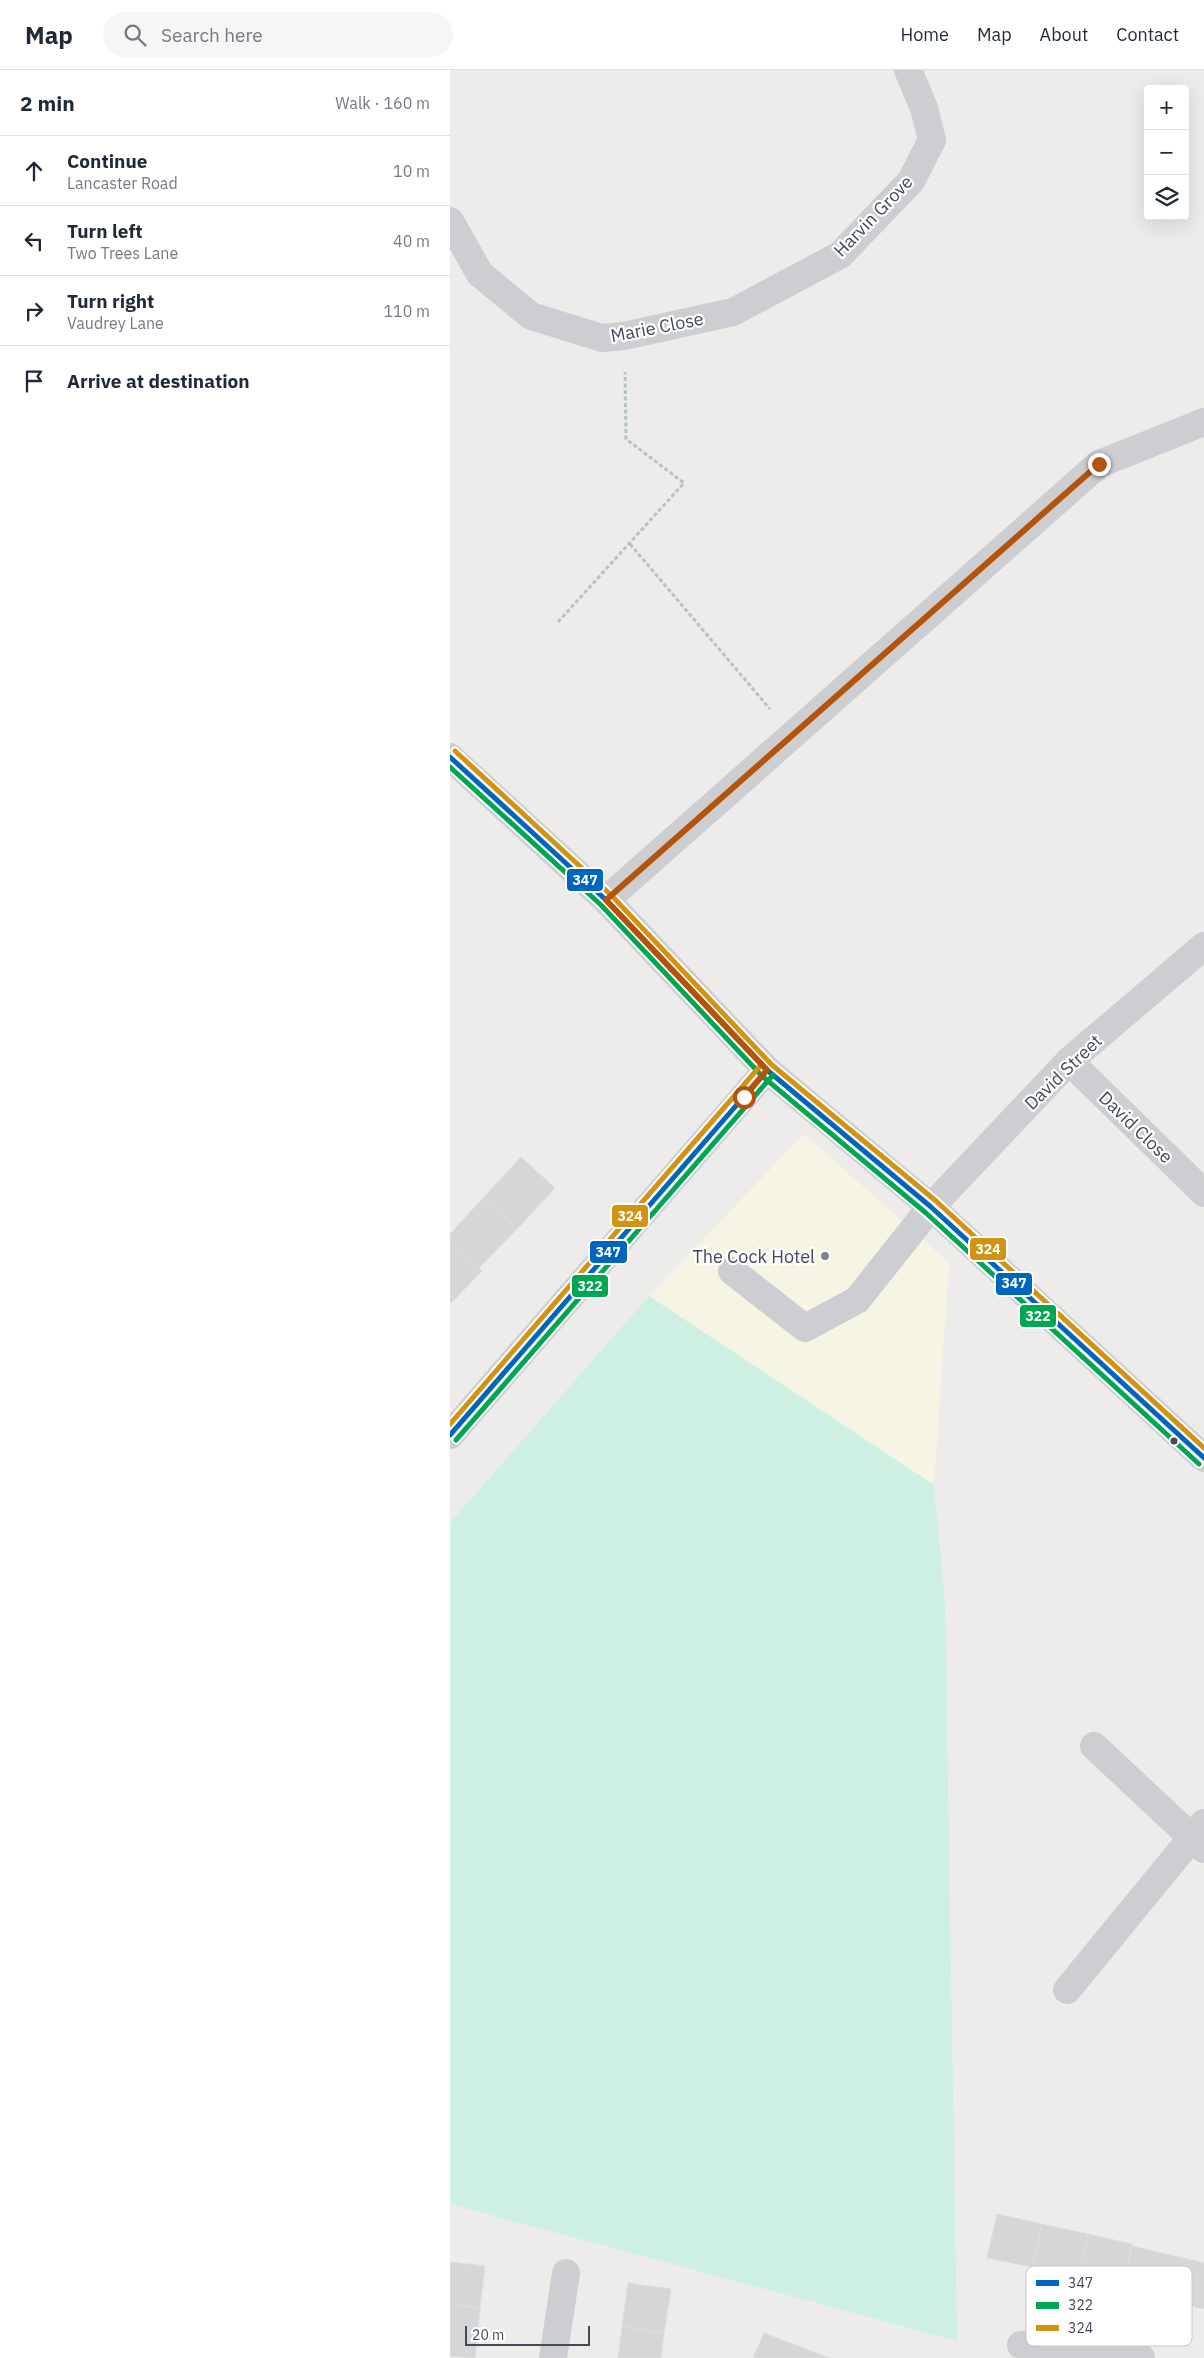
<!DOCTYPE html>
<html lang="en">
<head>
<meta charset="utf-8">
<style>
	:root { --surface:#fff; --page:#f6f6f7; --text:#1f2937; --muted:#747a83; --line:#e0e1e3 }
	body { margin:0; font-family:"IBM Plex Sans",sans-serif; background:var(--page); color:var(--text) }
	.controls { position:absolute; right:15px; top:15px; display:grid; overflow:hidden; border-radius:5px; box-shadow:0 5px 20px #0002 }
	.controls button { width:45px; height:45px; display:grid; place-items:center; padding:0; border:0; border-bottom:1px solid var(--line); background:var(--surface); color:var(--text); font:25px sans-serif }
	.scale { position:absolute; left:15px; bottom:12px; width:125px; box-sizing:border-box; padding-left:5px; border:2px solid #42495a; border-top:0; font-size:14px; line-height:18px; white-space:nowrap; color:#42495a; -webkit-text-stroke:4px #fff; paint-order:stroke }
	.stop { position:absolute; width:15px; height:15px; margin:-11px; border:4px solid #b45309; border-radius:50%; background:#fff }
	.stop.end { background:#b45309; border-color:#fff; box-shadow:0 1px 5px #0008 }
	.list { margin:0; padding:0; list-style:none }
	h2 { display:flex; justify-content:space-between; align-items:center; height:65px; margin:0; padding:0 20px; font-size:21px }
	h2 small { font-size:16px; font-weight:400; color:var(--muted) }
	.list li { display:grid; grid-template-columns:32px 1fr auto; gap:15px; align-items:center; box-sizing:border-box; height:70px; padding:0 20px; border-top:1px solid var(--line) }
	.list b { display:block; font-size:19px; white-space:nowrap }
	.list p { margin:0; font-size:16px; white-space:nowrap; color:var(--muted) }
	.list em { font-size:16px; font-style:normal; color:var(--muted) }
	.icon { flex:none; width:28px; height:28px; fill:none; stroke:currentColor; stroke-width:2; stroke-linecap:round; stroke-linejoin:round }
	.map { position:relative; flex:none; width:754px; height:2288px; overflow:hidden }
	header { display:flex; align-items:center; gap:30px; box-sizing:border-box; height:70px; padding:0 25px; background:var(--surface); border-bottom:1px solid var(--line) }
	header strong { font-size:24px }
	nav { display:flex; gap:28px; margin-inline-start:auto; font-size:18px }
	.search { width:350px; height:45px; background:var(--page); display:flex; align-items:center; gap:12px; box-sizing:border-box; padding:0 18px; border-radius:28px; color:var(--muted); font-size:19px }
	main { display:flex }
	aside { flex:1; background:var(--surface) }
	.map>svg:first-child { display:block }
	.commercial { fill:#f6f5e4 }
	.green { fill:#cdf0e2 }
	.building { fill:#d5d6d8; stroke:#dedddf }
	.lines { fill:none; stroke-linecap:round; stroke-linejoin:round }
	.path { stroke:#b6c3c2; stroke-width:3; stroke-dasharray:4 2.5; stroke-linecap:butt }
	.minor { stroke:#ccced2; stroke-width:28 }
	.bus-1-casing { stroke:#fff; stroke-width:9 }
	.bus-2-casing { stroke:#fff; stroke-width:9 }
	.bus-3-casing { stroke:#fff; stroke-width:9 }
	.bus-1 { stroke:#0065bd; stroke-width:5 }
	.bus-2 { stroke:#00a651; stroke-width:5 }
	.bus-3 { stroke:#d39312; stroke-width:5 }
	.route { stroke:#b45309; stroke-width:6 }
	.poi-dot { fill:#7e828d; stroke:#fff; stroke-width:2 }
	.bus-dot { fill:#42495a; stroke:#fff; stroke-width:2 }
	.labels { text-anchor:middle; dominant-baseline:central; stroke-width:4.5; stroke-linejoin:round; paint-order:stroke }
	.street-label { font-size:18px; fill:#42495a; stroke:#fff }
	.poi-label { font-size:18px; fill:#42495a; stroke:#fff; text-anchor:end }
	.key { fill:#fff; stroke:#c6c8ce; stroke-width:1 }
	.key-label { font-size:14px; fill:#42495a }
	.line-badge { stroke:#fff; stroke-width:2 }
	.badge-label { font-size:14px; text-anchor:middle; font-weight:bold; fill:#fff }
</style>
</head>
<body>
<header>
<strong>Map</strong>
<div class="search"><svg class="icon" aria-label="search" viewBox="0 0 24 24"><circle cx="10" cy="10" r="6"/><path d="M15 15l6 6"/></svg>Search here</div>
<nav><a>Home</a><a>Map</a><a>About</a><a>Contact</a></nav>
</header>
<main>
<aside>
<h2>2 min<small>Walk · 160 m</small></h2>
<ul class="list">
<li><svg class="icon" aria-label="ahead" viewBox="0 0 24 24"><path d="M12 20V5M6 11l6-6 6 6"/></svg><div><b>Continue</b><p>Lancaster Road</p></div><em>10 m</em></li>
<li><svg class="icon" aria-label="left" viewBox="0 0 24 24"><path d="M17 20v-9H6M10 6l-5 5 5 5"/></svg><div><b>Turn left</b><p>Two Trees Lane</p></div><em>40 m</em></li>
<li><svg class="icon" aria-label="right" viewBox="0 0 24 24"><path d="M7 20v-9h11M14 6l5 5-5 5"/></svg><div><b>Turn right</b><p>Vaudrey Lane</p></div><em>110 m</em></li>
<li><svg class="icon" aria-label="arrive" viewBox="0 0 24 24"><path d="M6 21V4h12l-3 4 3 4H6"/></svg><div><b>Arrive at destination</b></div></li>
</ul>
</aside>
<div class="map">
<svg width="754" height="2288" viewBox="0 0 754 2288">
	<rect width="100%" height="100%" fill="#edeceb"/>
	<path class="commercial" d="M354,1064L499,1193L484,1415L199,1226Z"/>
	<path class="green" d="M199,1226L484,1415L495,1534L507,2271L0,2134V1453Z"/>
	<g class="building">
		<path d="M71,1087L105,1118L67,1159L33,1128Z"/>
		<path d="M33,1128L67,1159L29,1198L0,1171V1164Z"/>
		<path d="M0,1171L32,1201L1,1233L0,1232Z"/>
		<path d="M547,2144L592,2154L583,2197L537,2188Z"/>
		<path d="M592,2154L638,2164L629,2208L583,2197Z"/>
		<path d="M638,2164L682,2174L672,2218L629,2208Z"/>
		<path d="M682,2176L733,2188L723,2231L672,2220Z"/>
		<path d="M733,2188L754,2193V2239L723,2231Z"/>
		<path d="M0,2192L35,2196L30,2238L0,2234Z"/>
		<path d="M178,2213L221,2219L214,2263L172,2257Z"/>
		<path d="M0,2234L30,2238L25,2288L0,2286Z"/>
		<path d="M172,2257L214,2263L211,2288H168Z"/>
		<path d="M314,2263L379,2288H303Z"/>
	</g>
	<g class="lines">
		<g class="path">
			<path d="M180,474L320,639"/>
			<path d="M108,552L234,413L176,369L175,302"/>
		</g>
		<g class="minor">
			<path d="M0,151L30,204L81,246L152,268L174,266L283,242L390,185L461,111L482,70L474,38L458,0"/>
			<path d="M0,687L156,830L317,1000L481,1137L754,1388"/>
			<path d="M156,830L649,394L754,352"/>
			<path d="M619,991L754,1123"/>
			<path d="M282,1201L355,1258L407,1230L481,1137L619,991L754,876"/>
			<path d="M0,1365L317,1000"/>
			<path d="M644,1676L754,1779"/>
			<path d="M617,1920L754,1753"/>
			<path d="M571,2275L684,2284L691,2288"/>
			<path d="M103,2288L116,2203"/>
		</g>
		<defs>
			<g id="bus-1">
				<path d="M0,687L156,830L317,1000L481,1137L754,1388"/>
				<path d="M0,1365L317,1000"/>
			</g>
			<g id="bus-2">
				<path d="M0,697L151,835L312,1006L476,1143L749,1394"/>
				<path d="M6,1370L323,1005"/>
			</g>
			<g id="bus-3">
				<path d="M5,681L161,825L322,995L486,1131L754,1378"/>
				<path d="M0,1354L311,995"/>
			</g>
		</defs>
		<use href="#bus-1" class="bus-1-casing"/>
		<use href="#bus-2" class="bus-2-casing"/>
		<use href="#bus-3" class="bus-3-casing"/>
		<use href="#bus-1" class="bus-1"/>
		<use href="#bus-2" class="bus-2"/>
		<use href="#bus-3" class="bus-3"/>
	</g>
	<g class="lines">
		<path class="route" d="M294,1027L317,1000L156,830L649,394"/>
	</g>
	<circle class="poi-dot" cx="375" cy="1186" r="5"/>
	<circle class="bus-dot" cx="724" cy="1371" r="4.5"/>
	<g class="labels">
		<g class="street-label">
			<text transform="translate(423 146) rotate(-46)">Harvin Grove</text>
			<text transform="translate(207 257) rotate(-11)">Marie Close</text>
			<text transform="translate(613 1002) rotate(-44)">David Street</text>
			<text transform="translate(686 1057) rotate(44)">David Close</text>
		</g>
		<g class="poi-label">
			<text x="365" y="1186">The Cock Hotel</text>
		</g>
	</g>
	<rect x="576" y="2196" width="166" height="80" rx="8" class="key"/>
	<rect x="586" y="2210" width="23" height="6" fill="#0065bd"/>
	<rect x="586" y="2232" width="23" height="7" fill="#00a651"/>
	<rect x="586" y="2255" width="23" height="6" fill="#d39312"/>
	<g class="key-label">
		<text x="618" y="2218">347</text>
		<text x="618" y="2240">322</text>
		<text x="618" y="2263">324</text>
	</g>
	<g class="line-badge">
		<rect x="116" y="798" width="38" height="24" rx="5" fill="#0065bd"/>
		<rect x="161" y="1134" width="38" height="24" rx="5" fill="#d39312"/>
		<rect x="519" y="1167" width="38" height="24" rx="5" fill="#d39312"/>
		<rect x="139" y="1170" width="39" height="24" rx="5" fill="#0065bd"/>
		<rect x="545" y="1202" width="38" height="24" rx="5" fill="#0065bd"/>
		<rect x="121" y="1204" width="38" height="24" rx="5" fill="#00a651"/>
		<rect x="569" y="1234" width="38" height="24" rx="5" fill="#00a651"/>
	</g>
	<g class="badge-label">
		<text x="135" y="815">347</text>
		<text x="180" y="1151">324</text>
		<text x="538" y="1184">324</text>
		<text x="158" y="1187">347</text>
		<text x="564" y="1218">347</text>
		<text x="140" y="1221">322</text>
		<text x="588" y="1251">322</text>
	</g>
</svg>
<div class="controls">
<button>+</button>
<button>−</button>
<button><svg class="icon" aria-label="layers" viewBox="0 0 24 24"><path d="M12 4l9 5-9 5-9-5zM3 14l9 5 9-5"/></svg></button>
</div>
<div class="scale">20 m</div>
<div class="stop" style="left:294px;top:1027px"></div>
<div class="stop end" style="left:649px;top:394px"></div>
</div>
</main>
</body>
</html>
